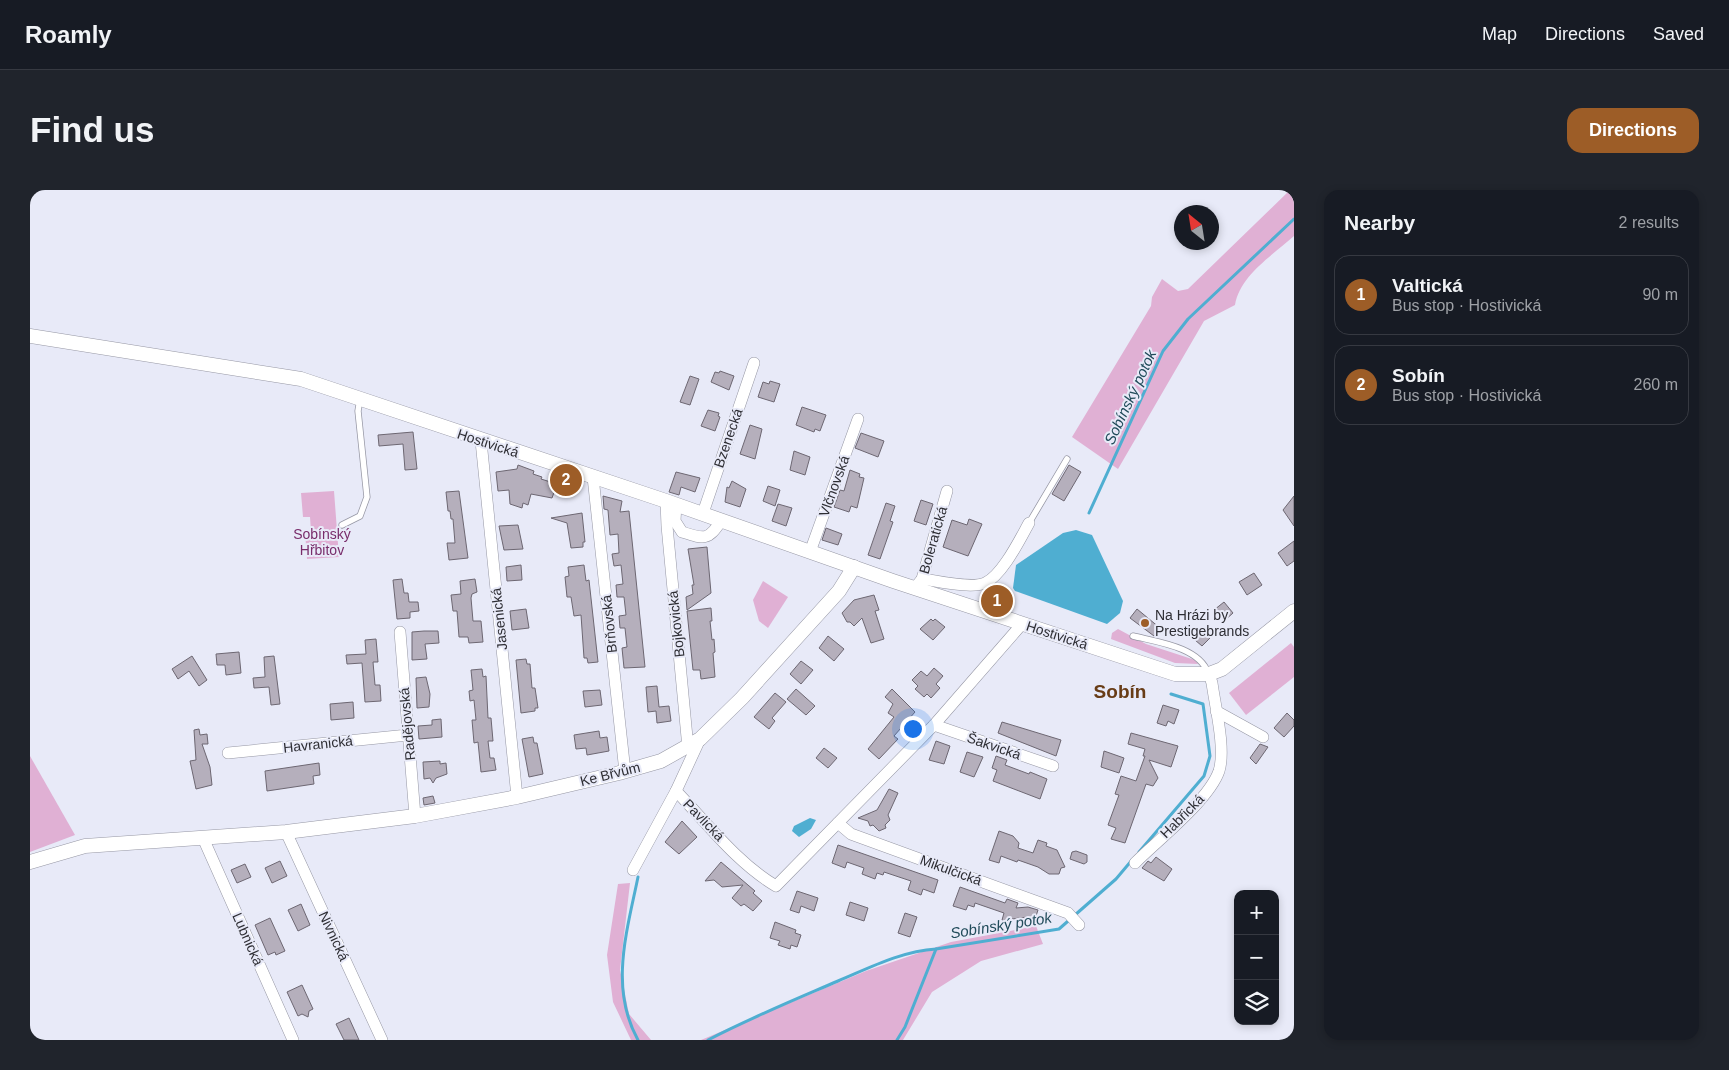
<!DOCTYPE html>
<html lang="en">
<head>
<meta charset="utf-8">
<style>
	:root { --surface:#171b24; --page:#20242c; --text:#f1f3f6; --muted:#9ea1a6; --line:#363941; --accent:#9d5d27 }
	body { margin:0; font-family:Arial,sans-serif; background:var(--page); color:var(--text) }
	.controls { position:absolute; right:15px; bottom:15px; display:grid; overflow:hidden; border-radius:10px; box-shadow:0 2px 8px #0003 }
	.controls button { width:45px; height:45px; display:grid; place-items:center; padding:0; border:0; border-bottom:1px solid var(--line); background:var(--surface); color:var(--text); font:25px sans-serif }
	.compass { position:absolute; left:1144px; top:15px; width:45px; height:45px; border-radius:50%; background:var(--surface); box-shadow:0 2px 8px #0003; rotate:330deg }
	.you { position:absolute; left:882px; top:538px; width:18px; height:18px; margin:-12px; border:4px solid #fff; border-radius:50%; background:#1a73e8; box-shadow:0 0 0 8px #1a73e833 }
	.badge { display:grid; place-items:center; width:32px; height:32px; border-radius:50%; background:var(--accent); color:#fff; font-size:16px; font-weight:700 }
	.pin { position:absolute; translate:-50% -50%; border:2px solid #fff; box-shadow:0 1px 5px #0006 }
	.list { margin:0; padding:0; list-style:none }
	h2 { display:flex; justify-content:space-between; align-items:center; height:65px; margin:0; padding:0 20px; font-size:21px }
	h2 small { font-size:16px; font-weight:400; color:var(--muted) }
	.list li { display:grid; grid-template-columns:32px 1fr auto; gap:15px; align-items:center; box-sizing:border-box; height:80px; margin:0 10px 10px; padding:0 10px; border:1px solid var(--line); border-radius:15px }
	.list b { display:block; font-size:19px; white-space:nowrap }
	.list p { margin:0; font-size:16px; white-space:nowrap; color:var(--muted) }
	.list em { font-size:16px; font-style:normal; color:var(--muted) }
	.icon { flex:none; width:28px; height:28px; fill:none; stroke:currentColor; stroke-width:2; stroke-linecap:round; stroke-linejoin:round }
	.map { position:relative; flex:none; width:1264px; height:850px; overflow:hidden; border-radius:15px }
	header { display:flex; align-items:center; gap:30px; box-sizing:border-box; height:70px; padding:0 25px; background:var(--surface); border-bottom:1px solid var(--line) }
	header strong { font-size:24px }
	nav { display:flex; gap:28px; margin-inline-start:auto; font-size:18px }
	.intro { display:flex; align-items:center; justify-content:space-between; box-sizing:border-box; height:120px; padding:0 30px }
	h1 { margin:0; font-size:35px }
	.button { padding:12px 22px; border-radius:15px; background:var(--accent); color:#fff; font-size:18px; font-weight:700 }
	main { display:flex; gap:30px; padding:0 30px }
	aside { flex:1; background:var(--surface); border-radius:15px; box-shadow:0 2px 8px #0003 }
	.map>svg:first-child { display:block }
	.green { fill:#e0b0d4 }
	.water { fill:#4faed1 }
	.lines { fill:none; stroke-linecap:round; stroke-linejoin:round }
	.stream { stroke:#4faed1; stroke-width:3 }
	.building { fill:#b5afbc; stroke:#6d6772 }
	.service-casing { stroke:#9697a4; stroke-width:7 }
	.minor-casing { stroke:#9697a4; stroke-width:12 }
	.tertiary-casing { stroke:#9697a4; stroke-width:15 }
	.service { stroke:#fff; stroke-width:5.5 }
	.minor { stroke:#fff; stroke-width:11 }
	.tertiary { stroke:#fff; stroke-width:14 }
	.poi-dot { fill:#9d5d27; stroke:#e8eaf8; stroke-width:2 }
	.labels { text-anchor:middle; dominant-baseline:central; stroke-width:4; stroke-linejoin:round; paint-order:stroke }
	.street-label { font-size:14px; fill:#2e2e34; stroke:#e8eaf8 }
	.park-label { font-size:14px; fill:#782c6a; stroke:#e8eaf8 }
	.poi-label { font-size:14px; fill:#2e2e34; stroke:#e8eaf8; text-anchor:start }
	.water-label { font-size:15px; font-style:italic; fill:#214b5a; stroke:#e8eaf8 }
	.district-label { font-size:19px; font-weight:bold; fill:#683c16; stroke:#e8eaf8 }
</style>
</head>
<body>
<header>
<strong>Roamly</strong>
<nav><a>Map</a><a>Directions</a><a>Saved</a></nav>
</header>
<div class="intro"><h1>Find us</h1><a class="button">Directions</a></div>
<main>
<div class="map">
<svg width="1264" height="850" viewBox="0 0 1264 850">
	<rect width="100%" height="100%" fill="#e8eaf8"/>
	<g class="green">
		<path d="M1260,0H1264V46C1243,65 1210,85 1205,115L1174,131L1088,279L1042,247L1121,116L1122,107L1132,89L1148,101L1158,99Z"/>
		<path d="M304,301L309,367L277,369L275,341H281L280,327H273L271,303Z"/>
		<path d="M733,391L758,407L738,438L729,431L723,410Z"/>
		<path d="M1088,439L1116,454L1165,470L1168,474L1145,473L1081,449L1082,443Z"/>
		<path d="M1261,453L1264,457V487L1216,525L1199,503Z"/>
		<path d="M0,566L45,645L0,662Z"/>
		<path d="M600,693L590,780L599,824L621,850H601L583,812L577,765L588,694Z"/>
		<path d="M1006,736L1013,754L951,771L902,802L873,850H671L836,781L921,752Z"/>
	</g>
	<g class="water">
		<path d="M1046,340L1062,345L1093,411L1090,423L1077,434L985,401L983,398L986,375L1033,343Z"/>
		<path d="M780,628L786,630L781,639L769,647L762,641L764,636Z"/>
	</g>
	<g class="lines">
		<g class="stream">
			<path d="M1059,323L1133,161L1158,129L1264,29"/>
			<path d="M1109,662L1174,586L1180,566L1173,514L1141,504"/>
			<path d="M608,850C579,798 597,741 608,687"/>
			<path d="M678,850C720,828 764,810 808,791C839,778 872,761 906,759L1029,739L1086,689L1102,670"/>
			<path d="M867,850L875,837L906,759"/>
		</g>
	</g>
	<g class="building">
		<path d="M690,181L704,186L699,200L681,192L685,182L689,183Z"/>
		<path d="M660,186L669,189L660,215L650,212Z"/>
		<path d="M740,191L750,194L744,212L728,207L733,192L739,194Z"/>
		<path d="M772,217L796,225L790,241L785,239L784,242L766,235Z"/>
		<path d="M678,220L689,223L688,226L690,227L685,241L671,236Z"/>
		<path d="M720,235L732,239L725,269L710,264Z"/>
		<path d="M383,242L387,279L375,280L373,254L349,256L348,245Z"/>
		<path d="M831,243L854,251L848,267L825,258Z"/>
		<path d="M764,261L780,267L775,285L760,280Z"/>
		<path d="M488,275L504,281L503,284L512,287L511,289L527,294L522,308L501,304L498,315L493,313L492,318L480,314L479,300L468,301L466,282L487,279Z"/>
		<path d="M1039,275L1051,282L1034,311L1022,304Z"/>
		<path d="M820,280L830,284L829,287L834,288L827,318L821,316L819,322L804,317L810,300L814,301Z"/>
		<path d="M646,282L670,288L665,302L651,297L649,305L639,302Z"/>
		<path d="M702,291L716,299L710,317L695,312L697,297L699,298Z"/>
		<path d="M738,296L750,300L745,316L733,311Z"/>
		<path d="M429,301L438,368L419,370L417,353H425L423,329H421L420,321H418L416,302Z"/>
		<path d="M573,306L592,311L590,322L599,321L615,477L594,478L592,458L597,457L595,438H590L589,426L596,425L594,407H587L586,395L593,394L591,375L584,376L582,364L589,363L588,344L580,345L578,320L574,319Z"/>
		<path d="M1264,306V336L1253,320Z"/>
		<path d="M891,310L903,314L896,335L884,331Z"/>
		<path d="M856,313L865,316L860,331L863,332L850,369L838,365Z"/>
		<path d="M748,314L762,318L756,336L742,331Z"/>
		<path d="M552,323L555,352H553V357L541,358L537,333L521,328Z"/>
		<path d="M939,329L952,334L938,366L913,357L922,330L937,335Z"/>
		<path d="M488,335L493,359L474,360L469,336Z"/>
		<path d="M796,338L812,344L808,355L792,350Z"/>
		<path d="M1264,351V371L1257,376L1248,363Z"/>
		<path d="M677,357L681,403L657,420L656,407L663,404L662,395H664L658,359Z"/>
		<path d="M491,375L492,390L477,391L476,377Z"/>
		<path d="M554,375L556,391L559,390L568,472L558,473L557,468H554L551,425L544,426L541,407H537L535,387L539,386L538,377Z"/>
		<path d="M1224,383L1232,395L1217,405L1209,392Z"/>
		<path d="M372,389L374,403H378L379,412H388L389,421L380,422V428L367,429L363,390Z"/>
		<path d="M445,389L447,402L442,404L441,408L443,431H451L453,452L439,453L438,447H429L427,421H423L421,405L431,404L430,391Z"/>
		<path d="M844,405L849,420L845,421L854,449L841,453L832,428L824,436L820,432H817L812,423L824,410Z"/>
		<path d="M1194,412L1203,423L1194,431L1184,420Z"/>
		<path d="M681,418L682,431H680L682,450L684,449L685,462L683,463L685,487L671,489L670,480H663L657,421Z"/>
		<path d="M496,419L499,438L482,440L480,421Z"/>
		<path d="M1107,419L1130,438L1124,446L1100,428Z"/>
		<path d="M901,429L903,431L905,429L915,437L903,450L890,439Z"/>
		<path d="M1172,437L1174,439L1177,437L1184,444L1172,456L1165,450L1168,447L1165,444Z"/>
		<path d="M394,441H408L409,453L395,454L397,469L382,470V442Z"/>
		<path d="M798,446L814,459L804,471L789,458Z"/>
		<path d="M346,449L348,472H343L345,495H350L351,511L335,512L332,473L317,474L316,465L336,464L335,450Z"/>
		<path d="M209,462L211,483L196,485L195,475H187L186,464Z"/>
		<path d="M162,466L177,490L169,496L159,481L148,489L142,479Z"/>
		<path d="M244,466L250,514L241,515L239,497L224,498L223,488L235,487L234,467Z"/>
		<path d="M496,469L497,474H500L502,498H505L508,518H505V521L491,523L486,470Z"/>
		<path d="M771,471L783,480L771,494L760,484Z"/>
		<path d="M904,478L913,486L906,494L910,498L901,508L897,504L894,507L885,499L888,496L882,490L891,481L897,486Z"/>
		<path d="M452,479L453,487L456,486L458,528H461L463,551H458L460,568H464L466,580L451,582L448,552L444,553L442,530H446L444,510L440,511L439,501L443,500L441,480Z"/>
		<path d="M396,487L400,504L399,517L387,518L386,488Z"/>
		<path d="M627,496L629,517L639,516L641,531L627,533L626,521L618,522L616,497Z"/>
		<path d="M766,499L785,516L776,525L757,509Z"/>
		<path d="M862,499L885,522L864,546L868,549L849,569L838,559L864,527L858,523L863,514L855,507Z"/>
		<path d="M570,500L572,515L555,517L553,501Z"/>
		<path d="M745,503L756,512L742,528L745,531L739,539L724,527Z"/>
		<path d="M323,512L324,528L301,530L300,514Z"/>
		<path d="M1133,515L1149,520L1144,534L1138,531L1136,536L1127,533Z"/>
		<path d="M1257,523L1264,530V536L1254,547L1244,538Z"/>
		<path d="M411,529L412,547L389,549L388,536L402,535V530Z"/>
		<path d="M972,532L1031,550L1026,566L968,543Z"/>
		<path d="M169,539L170,545L177,544L178,554H172L180,577L182,595L166,599L160,571L166,570L164,540Z"/>
		<path d="M569,541L570,548L577,547L579,561L557,565L556,558L546,559L544,545Z"/>
		<path d="M1101,543L1148,556L1141,577L1119,570L1128,588L1123,596L1116,594L1095,653L1081,649L1086,638L1078,635L1089,605L1085,604L1091,586L1106,591L1115,566H1113L1115,559L1098,554Z"/>
		<path d="M503,547L504,553H507L513,584L499,587L492,549Z"/>
		<path d="M906,551L920,556L914,574L899,570Z"/>
		<path d="M1230,554L1238,557L1226,574L1220,568Z"/>
		<path d="M794,558L807,568L798,578L786,568Z"/>
		<path d="M1074,561L1094,568L1089,583L1071,577Z"/>
		<path d="M937,562L953,567L944,587L930,582Z"/>
		<path d="M966,566L977,570L975,575L999,584L1000,582L1017,589L1010,609L963,591L967,580L962,578Z"/>
		<path d="M410,571V574L416,573L417,584L406,588L403,593L400,588L394,589L393,572Z"/>
		<path d="M289,573L290,585L283,586L284,594L237,601L235,581Z"/>
		<path d="M859,599L868,603L858,625L860,630L855,635L856,638L849,641L843,635L840,636L838,631L828,628L847,620Z"/>
		<path d="M403,606L405,613L394,615L393,608Z"/>
		<path d="M652,631L667,647L649,664L635,652Z"/>
		<path d="M969,641L983,646L989,653L988,658L1003,663L1008,650L1017,653L1016,656L1027,660L1035,677L1031,678L1029,684H1019L1008,677L988,670L987,672L971,666L969,673L959,670Z"/>
		<path d="M808,655L908,690L904,703L893,699L891,705L878,700L881,691L854,682L853,685L847,683L845,689L832,684L834,678L817,672L815,678L802,673Z"/>
		<path d="M1046,661L1057,665V672L1054,674L1040,669L1042,662Z"/>
		<path d="M1126,667L1142,679L1134,691L1112,678L1118,671L1121,673Z"/>
		<path d="M250,671L257,686L242,693L235,678Z"/>
		<path d="M691,672L725,701L723,703L732,711L723,721L714,714L711,716L702,708L713,695L692,697L684,690L675,691Z"/>
		<path d="M215,674L221,687L207,693L201,680Z"/>
		<path d="M930,697L975,713L977,709L988,713L986,718L998,717L1008,720L1005,729L998,727L982,729L980,733L972,730L974,723L945,713L944,717L938,715L936,720L923,716Z"/>
		<path d="M767,701L788,708L784,721L771,716L769,723L760,720Z"/>
		<path d="M820,712L838,718L834,731L816,725Z"/>
		<path d="M271,714L280,735L268,741L258,720Z"/>
		<path d="M875,723L887,727L880,747L868,743Z"/>
		<path d="M240,728L255,761L246,765L245,762L238,765L225,735Z"/>
		<path d="M745,732L766,740L765,743L771,745L767,757L761,755L760,759L748,755L750,751L740,748Z"/>
		<path d="M272,795L283,819L279,821L278,827L272,824L268,826L257,802Z"/>
		<path d="M319,828L329,850H314L306,834Z"/>
	</g>
	<g class="lines">
		<defs>
			<g id="service">
				<path d="M999,333L1037,269"/>
				<path d="M312,335L330,326L337,307L328,221L330,209"/>
				<path d="M1103,446C1127,452 1169,457 1178,483"/>
			</g>
			<g id="minor">
				<path d="M451,251L487,607"/>
				<path d="M563,287L595,582"/>
				<path d="M636,311L637,336L658,558"/>
				<path d="M646,314L645,331L652,342C674,349 678,351 691,331"/>
				<path d="M673,323L724,173"/>
				<path d="M780,362L828,229"/>
				<path d="M892,389C908,391 941,399 955,393C972,386 990,349 999,333"/>
				<path d="M888,394L892,389L917,301"/>
				<path d="M370,442L385,626"/>
				<path d="M1186,521L1233,547"/>
				<path d="M904,535L1023,576"/>
				<path d="M670,549L646,601C677,633 707,673 746,696L904,535L992,434"/>
				<path d="M198,563L378,545"/>
				<path d="M808,633L821,644L1038,723L1049,735"/>
				<path d="M256,642L352,850"/>
				<path d="M173,648L263,850"/>
				<path d="M1105,673C1128,650 1179,610 1189,581C1196,559 1185,516 1182,493L1179,484"/>
				<path d="M603,680L646,601"/>
			</g>
			<g id="tertiary">
				<path d="M0,146L271,189L636,311L863,391L1145,484H1179L1192,479L1264,421"/>
				<path d="M0,672L55,656L256,642L385,626L487,607L589,583L631,571L670,549L712,508L809,401L824,377"/>
			</g>
		</defs>
		<use href="#service" class="service-casing"/>
		<use href="#minor" class="minor-casing"/>
		<use href="#tertiary" class="tertiary-casing"/>
		<use href="#service" class="service"/>
		<use href="#minor" class="minor"/>
		<use href="#tertiary" class="tertiary"/>
	</g>
	<circle class="poi-dot" cx="1115" cy="433" r="5"/>
	<g class="labels">
		<g class="street-label">
			<text transform="translate(698 248) rotate(-71)">Bzenecká</text>
			<text transform="translate(458 253) rotate(18)">Hostivická</text>
			<text transform="translate(804 296) rotate(-70)">Vlčnovská</text>
			<text transform="translate(903 350) rotate(-74)">Boleratická</text>
			<text transform="translate(469 429) rotate(-96)">Jasenická</text>
			<text transform="translate(579 434) rotate(-96)">Brňovská</text>
			<text transform="translate(646 434) rotate(-96)">Bojkovická</text>
			<text transform="translate(1027 445) rotate(18)">Hostivická</text>
			<text transform="translate(377 534) rotate(-95)">Radějovská</text>
			<text transform="translate(288 554) rotate(-6)">Havranická</text>
			<text transform="translate(964 556) rotate(19)">Šakvická</text>
			<text transform="translate(580 584) rotate(-14)">Ke Břvům</text>
			<text transform="translate(1152 626) rotate(-45)">Habřická</text>
			<text transform="translate(674 630) rotate(46)">Pavlická</text>
			<text transform="translate(921 680) rotate(20)">Mikulčická</text>
			<text transform="translate(304 746) rotate(65)">Nivnická</text>
			<text transform="translate(218 749) rotate(66)">Lubnická</text>
		</g>
		<g class="park-label">
			<text x="292" y="344">Sobínský<tspan x="292" dy="16">Hřbitov</tspan></text>
		</g>
		<g class="poi-label">
			<text x="1125" y="425">Na Hrázi by<tspan x="1125" dy="16">Prestigebrands</tspan></text>
		</g>
		<g class="water-label">
			<text transform="translate(1100 207) rotate(-65)">Sobínský potok</text>
			<text transform="translate(971 735) rotate(-9)">Sobínský potok</text>
		</g>
		<g class="district-label">
			<text x="1090" y="501">Sobín</text>
		</g>
	</g>
</svg>
<div class="controls">
<button>+</button>
<button>−</button>
<button><svg class="icon" aria-label="layers" viewBox="0 0 24 24"><path d="M12 4l9 5-9 5-9-5zM3 14l9 5 9-5"/></svg></button>
</div>
<svg class="compass" viewBox="-18 -18 36 36"><path d="M0-13l5 13h-10z" fill="#e53935"/><path d="M0 13l5-13h-10z" fill="#9ea1a6"/></svg>
<div class="you"></div>
<div class="pin badge" style="left:967px;top:411px">1</div>
<div class="pin badge" style="left:536px;top:290px">2</div>
</div>
<aside>
<h2>Nearby<small>2 results</small></h2>
<ul class="list">
<li><span class="badge">1</span><div><b>Valtická</b><p>Bus stop · Hostivická</p></div><em>90 m</em></li>
<li><span class="badge">2</span><div><b>Sobín</b><p>Bus stop · Hostivická</p></div><em>260 m</em></li>
</ul>
</aside>
</main>
</body>
</html>
